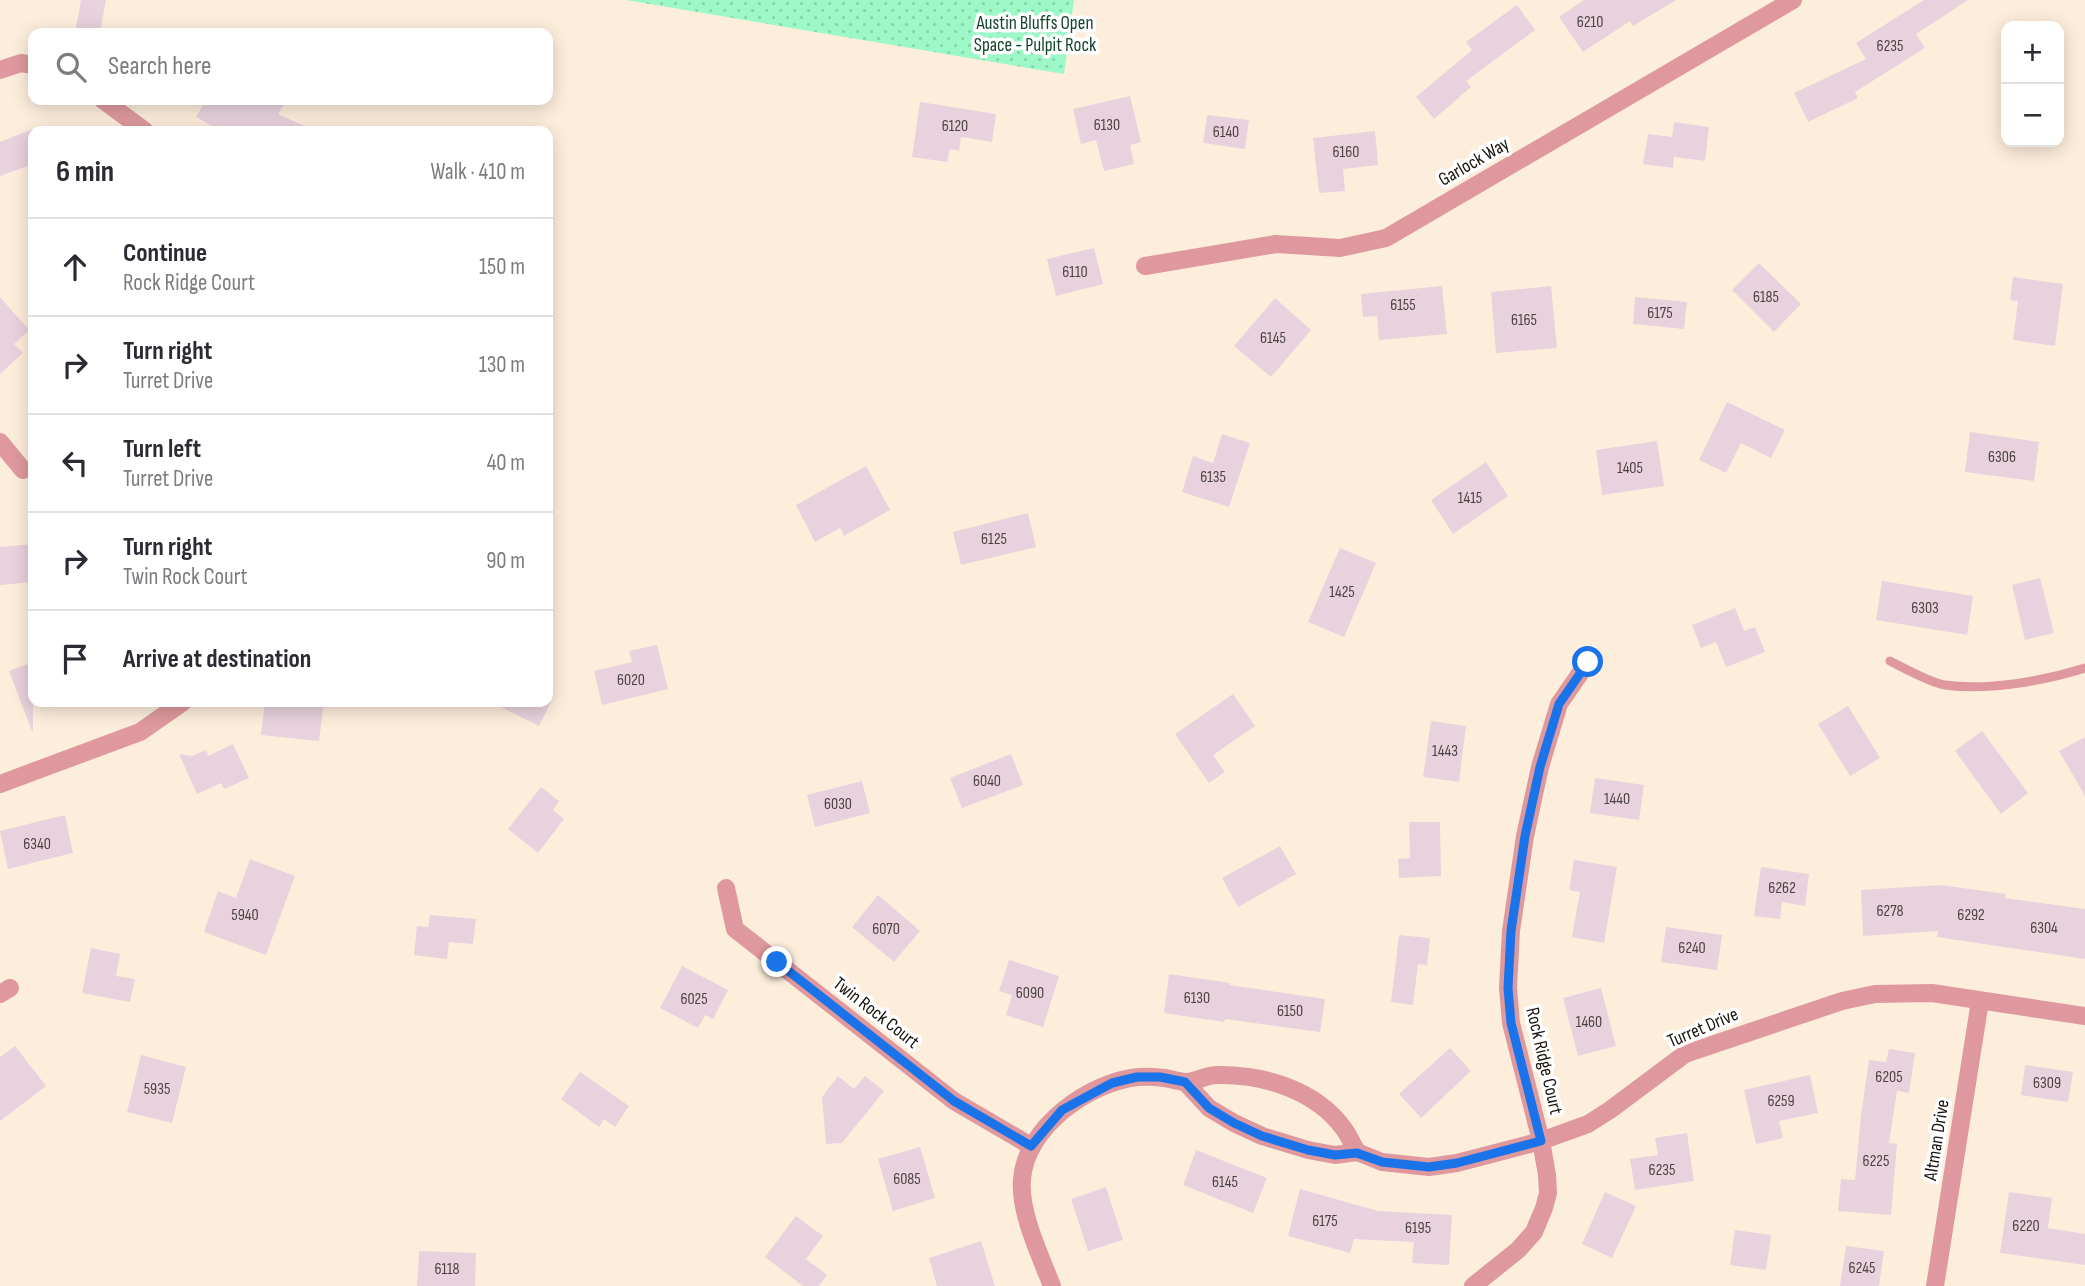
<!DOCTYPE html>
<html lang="en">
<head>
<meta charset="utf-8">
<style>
	:root { --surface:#fff; --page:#f2f2f3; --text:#2b2b33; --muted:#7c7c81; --line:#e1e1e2 }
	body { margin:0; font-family:"Sofia Sans Condensed",sans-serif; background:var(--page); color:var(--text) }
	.controls { position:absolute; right:21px; top:21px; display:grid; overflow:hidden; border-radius:14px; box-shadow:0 4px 18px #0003 }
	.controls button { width:63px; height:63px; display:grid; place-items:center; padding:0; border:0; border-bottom:2px solid var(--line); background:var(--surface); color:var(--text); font:35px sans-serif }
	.stop { position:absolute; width:21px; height:21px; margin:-16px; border:5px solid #1a73e8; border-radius:50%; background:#fff }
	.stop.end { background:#1a73e8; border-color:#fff; box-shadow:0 2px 7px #0008 }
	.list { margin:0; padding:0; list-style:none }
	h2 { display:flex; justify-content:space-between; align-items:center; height:91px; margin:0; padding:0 28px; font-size:30px }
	h2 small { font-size:23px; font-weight:400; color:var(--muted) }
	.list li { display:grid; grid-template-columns:46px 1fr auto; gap:21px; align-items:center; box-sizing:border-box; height:98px; padding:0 28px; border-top:2px solid var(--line) }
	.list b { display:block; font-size:26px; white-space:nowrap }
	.list p { margin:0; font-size:23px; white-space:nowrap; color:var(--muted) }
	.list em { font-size:23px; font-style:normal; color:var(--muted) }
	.icon { flex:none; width:38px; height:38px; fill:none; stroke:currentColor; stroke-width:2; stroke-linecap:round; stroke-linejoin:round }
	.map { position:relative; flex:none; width:2085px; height:1286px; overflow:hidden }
	.search { position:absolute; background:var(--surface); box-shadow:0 4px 18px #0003; left:28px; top:28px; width:525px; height:77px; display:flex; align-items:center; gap:18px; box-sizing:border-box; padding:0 24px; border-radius:14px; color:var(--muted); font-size:26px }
	.panel { position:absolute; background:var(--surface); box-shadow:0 4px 18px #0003; left:28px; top:126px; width:525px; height:581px; border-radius:14px }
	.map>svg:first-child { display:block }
	.park { fill:url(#park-dots) }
	.building { fill:#e9d2dd }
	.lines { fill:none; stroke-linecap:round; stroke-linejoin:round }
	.lane { stroke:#df999e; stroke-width:9 }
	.street { stroke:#df999e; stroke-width:18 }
	.route { stroke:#1a73e8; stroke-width:9 }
	.labels { text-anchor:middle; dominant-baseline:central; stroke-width:7; stroke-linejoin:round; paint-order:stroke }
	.number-label { font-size:16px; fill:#4c4341 }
	.park-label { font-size:19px; fill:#16452f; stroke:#fff }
	.street-label { font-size:19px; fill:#18130d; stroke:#fff }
</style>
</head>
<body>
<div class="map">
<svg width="2085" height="1286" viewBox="0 0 2085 1286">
	<defs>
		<pattern id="park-dots" width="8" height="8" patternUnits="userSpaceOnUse" patternTransform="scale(1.75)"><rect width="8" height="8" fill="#9cf8c7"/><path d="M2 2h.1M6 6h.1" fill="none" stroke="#86d4aa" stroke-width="1.8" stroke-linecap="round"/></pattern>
	</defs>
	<rect width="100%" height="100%" fill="#fdeedc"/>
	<path class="park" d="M626,0H1074L1064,74Z"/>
	<g class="building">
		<path d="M81,0H106L100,33L76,28Z"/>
		<path d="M1584,0H1676L1633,26L1630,21L1583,52L1559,17Z"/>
		<path d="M1924,0H1968L1916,34L1925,48L1855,92L1858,98L1808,122L1794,93L1866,59L1856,43Z"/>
		<path d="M1517,5L1535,30L1466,81L1471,87L1434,119L1416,97L1472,50L1466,42Z"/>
		<path d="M1130,96L1141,142L1130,145L1134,164L1104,171L1096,140L1081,144L1073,109Z"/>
		<path d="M206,100H287L278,114L315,131H221L196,117Z"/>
		<path d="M920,102L996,114L992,142L961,137L959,151L950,149L947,162L912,157Z"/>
		<path d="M1207,115L1249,120L1245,149L1203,143Z"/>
		<path d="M1674,122L1709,127L1705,161L1674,157L1673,168L1643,164L1648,134L1672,137Z"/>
		<path d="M33,129V164L0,176V142Z"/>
		<path d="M1375,131L1378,165L1343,169L1345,191L1319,193L1313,138Z"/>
		<path d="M1094,248L1103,284L1056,296L1047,259Z"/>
		<path d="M1759,263L1801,304L1774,332L1732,290Z"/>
		<path d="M2013,277L2063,284L2055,346L2013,340L2018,301L2010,300Z"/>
		<path d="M1442,286L1447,334L1379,340L1377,316L1363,317L1361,294Z"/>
		<path d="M1551,286L1557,348L1496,353L1491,292Z"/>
		<path d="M0,297L29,330L14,344L23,353L0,374Z"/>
		<path d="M1635,297L1687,302L1684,329L1633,324Z"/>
		<path d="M1275,298L1311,330L1271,377L1234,346Z"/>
		<path d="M1727,402L1785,430L1771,458L1741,443L1726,473L1699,460Z"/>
		<path d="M1970,432L2039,442L2034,481L1965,472Z"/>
		<path d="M1222,434L1250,443L1229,507L1182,492L1193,456L1213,463Z"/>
		<path d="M1657,441L1664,486L1602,495L1596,450Z"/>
		<path d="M1486,462L1508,496L1453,534L1431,500Z"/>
		<path d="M866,466L890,510L844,536L840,528L815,542L796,505Z"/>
		<path d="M1028,513L1036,547L961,565L953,532Z"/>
		<path d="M33,544V582L0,585V547Z"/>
		<path d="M1340,548L1376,563L1344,637L1308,622Z"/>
		<path d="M2040,578L2054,633L2025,640L2012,585Z"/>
		<path d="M1882,581L1973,596L1967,635L1876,620Z"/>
		<path d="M1735,608L1744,631L1755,627L1765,652L1726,667L1716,642L1701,648L1692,625Z"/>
		<path d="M657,645L668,689L602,705L594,671L632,662L629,651Z"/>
		<path d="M33,662V731H32L9,671Z"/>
		<path d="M1233,694L1255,726L1213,755L1225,772L1209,783L1175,734Z"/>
		<path d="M265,702H324L319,741L261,735Z"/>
		<path d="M491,702H551L539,726Z"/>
		<path d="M1848,706L1880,758L1850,776L1818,724Z"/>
		<path d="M1431,721L1466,726L1459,782L1423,777Z"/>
		<path d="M1982,731L2028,793L2001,814L1955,751Z"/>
		<path d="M2085,737V796L2059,751Z"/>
		<path d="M233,744L249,778L224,789L221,783L197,794L179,754L192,756L206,750L208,756Z"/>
		<path d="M1011,754L1023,785L962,808L950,778Z"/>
		<path d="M1595,778L1644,785L1639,820L1590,813Z"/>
		<path d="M862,781L870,813L815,827L807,795Z"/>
		<path d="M541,787L559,801L553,810L564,819L538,853L508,829Z"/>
		<path d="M65,815L73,853L8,869L0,831Z"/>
		<path d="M1409,822H1440L1441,876L1399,878L1398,859L1410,858Z"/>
		<path d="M1280,846L1296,874L1238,907L1222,878Z"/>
		<path d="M250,859L295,876L266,955L204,932L218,891L236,898Z"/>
		<path d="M1574,860L1617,867L1604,943L1572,937L1580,892L1569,890Z"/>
		<path d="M1761,867L1809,874L1805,906L1782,902L1780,919L1754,916Z"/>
		<path d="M1941,885L2006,894L2005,898L2085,909V959L1937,937L1938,931L1863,936L1861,890Z"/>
		<path d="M878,895L920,931L894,962L852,927Z"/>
		<path d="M430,915L476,919L473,944L449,942L447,959L414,955L417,926L428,927Z"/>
		<path d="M1666,927L1722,935L1717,970L1661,962Z"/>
		<path d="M1399,935L1430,938L1427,965L1418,964L1413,1005L1391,1002Z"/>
		<path d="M91,948L120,954L116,976L135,979L130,1002L82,993Z"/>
		<path d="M1009,960L1059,976L1043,1027L1006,1015L1012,995L999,991Z"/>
		<path d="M682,966L728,990L713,1019L705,1015L698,1028L660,1008Z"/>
		<path d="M1169,974L1230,983L1229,985L1325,999L1320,1032L1225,1019L1224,1022L1164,1013Z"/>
		<path d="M1601,988L1616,1046L1578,1056L1563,998Z"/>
		<path d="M15,1046L46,1086L0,1121V1057Z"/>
		<path d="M1450,1048L1471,1071L1421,1118L1399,1094Z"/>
		<path d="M1889,1049L1915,1053L1909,1093L1897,1091L1889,1143L1897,1144L1891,1215L1838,1211L1841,1179L1855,1180L1861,1115L1869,1060L1886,1062Z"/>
		<path d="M141,1055L186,1067L172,1123L127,1112Z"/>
		<path d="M2025,1065L2073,1072L2068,1102L2021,1095Z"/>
		<path d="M580,1072L629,1106L615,1127L604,1119L599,1127L561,1099Z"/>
		<path d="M1810,1075L1818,1113L1779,1121L1783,1138L1756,1144L1744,1090Z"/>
		<path d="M838,1076L854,1089L865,1076L884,1091L842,1143L826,1144L822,1097Z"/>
		<path d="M1687,1133L1694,1181L1635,1190L1630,1159L1658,1155L1655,1138Z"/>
		<path d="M920,1147L935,1198L893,1211L878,1159Z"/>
		<path d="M1196,1150L1267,1178L1253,1213L1183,1185Z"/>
		<path d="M1106,1187L1123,1240L1088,1251L1071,1199Z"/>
		<path d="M1300,1189L1378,1211L1452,1215L1449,1265L1412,1263L1414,1242L1354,1239L1350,1253L1288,1236Z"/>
		<path d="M1605,1192L1636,1206L1612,1258L1582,1244Z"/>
		<path d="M2009,1192L2052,1198L2048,1228L2085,1234V1265L2000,1253Z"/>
		<path d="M796,1216L823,1236L806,1259L827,1275L819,1286H803L765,1257Z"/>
		<path d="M1735,1230L1771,1235L1766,1270L1730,1265Z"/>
		<path d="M981,1241L995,1286H937L929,1258Z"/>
		<path d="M1846,1246L1884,1251L1879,1286H1840Z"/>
		<path d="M419,1251L476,1253L475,1286H417Z"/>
	</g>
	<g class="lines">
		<path class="lane" d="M1890,661C1904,668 1931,683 1945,685C1989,691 2043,681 2085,668"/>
		<g class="street">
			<path d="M0,70L21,63L33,65"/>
			<path d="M103,100L145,131"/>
			<path d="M1145,266L1276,244L1340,248L1386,238L1793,0"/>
			<path d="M0,442L23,470"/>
			<path d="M0,784L140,732L183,702"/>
			<path d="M726,888L735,929L954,1101L1031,1146"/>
			<path d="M0,994L10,988"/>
			<path d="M1185,1082L1209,1108L1234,1123L1262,1136L1308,1150L1335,1155L1357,1152L1382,1162L1429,1167L1457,1163L1541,1141L1588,1124L1610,1110L1685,1054L1842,1001L1875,994L1932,993L2085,1016"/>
			<path d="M1052,1286C1040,1255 1019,1212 1022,1179C1026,1127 1089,1082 1138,1077C1146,1076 1156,1077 1165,1078C1171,1079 1179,1082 1186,1082C1196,1082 1206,1075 1217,1075C1263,1074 1316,1090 1344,1129C1349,1136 1353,1145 1357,1152"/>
			<path d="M1473,1286L1518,1250L1534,1232L1544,1208L1548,1193L1547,1175L1541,1141L1511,1023L1508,988L1511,931L1525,836L1540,767L1559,704L1588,662"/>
			<path d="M1935,1286L1980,1001"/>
		</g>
	</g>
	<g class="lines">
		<path class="route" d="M777,962L954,1101L1031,1146L1062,1110L1112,1083L1137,1077H1160L1185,1082L1209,1108L1234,1123L1262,1136L1308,1150L1335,1155L1357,1153L1382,1162L1429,1167L1457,1163L1541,1141L1511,1023L1508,988L1511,931L1525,836L1540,767L1559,704L1588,662"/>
	</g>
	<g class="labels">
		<g class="number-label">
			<text x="1590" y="22">6210</text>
			<text x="1890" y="46">6235</text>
			<text x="1107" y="125">6130</text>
			<text x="955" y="126">6120</text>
			<text x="1226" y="132">6140</text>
			<text x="1346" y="152">6160</text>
			<text x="1075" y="272">6110</text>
			<text x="1766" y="297">6185</text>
			<text x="1403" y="305">6155</text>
			<text x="1660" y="313">6175</text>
			<text x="1524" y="320">6165</text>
			<text x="1273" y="338">6145</text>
			<text x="2002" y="457">6306</text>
			<text x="1630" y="468">1405</text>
			<text x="1213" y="477">6135</text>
			<text x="1470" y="498">1415</text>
			<text x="994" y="539">6125</text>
			<text x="1342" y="592">1425</text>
			<text x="1925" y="608">6303</text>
			<text x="631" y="680">6020</text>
			<text x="1445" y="751">1443</text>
			<text x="987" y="781">6040</text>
			<text x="1617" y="799">1440</text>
			<text x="838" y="804">6030</text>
			<text x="37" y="844">6340</text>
			<text x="1782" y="888">6262</text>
			<text x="1890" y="911">6278</text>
			<text x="245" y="915">5940</text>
			<text x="1971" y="915">6292</text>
			<text x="2044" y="928">6304</text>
			<text x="886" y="929">6070</text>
			<text x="1692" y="948">6240</text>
			<text x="1030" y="993">6090</text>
			<text x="1197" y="998">6130</text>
			<text x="694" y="999">6025</text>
			<text x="1290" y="1011">6150</text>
			<text x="1589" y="1022">1460</text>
			<text x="1889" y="1077">6205</text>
			<text x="2047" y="1083">6309</text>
			<text x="157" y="1089">5935</text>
			<text x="1781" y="1101">6259</text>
			<text x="1876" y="1161">6225</text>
			<text x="1662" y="1170">6235</text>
			<text x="907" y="1179">6085</text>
			<text x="1225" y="1182">6145</text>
			<text x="1325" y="1221">6175</text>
			<text x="2026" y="1226">6220</text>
			<text x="1418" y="1228">6195</text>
			<text x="1862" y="1268">6245</text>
			<text x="447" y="1269">6118</text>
		</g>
		<g class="park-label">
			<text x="1035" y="23">Austin Bluffs Open<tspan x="1035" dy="22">Space - Pulpit Rock</tspan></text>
		</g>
		<g class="street-label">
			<text transform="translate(1474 162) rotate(-30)">Garlock Way</text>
			<text transform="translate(876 1013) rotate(38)">Twin Rock Court</text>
			<text transform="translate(1703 1028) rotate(-23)">Turret Drive</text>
			<text transform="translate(1544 1061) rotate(77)">Rock Ridge Court</text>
			<text transform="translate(1937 1140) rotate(-81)">Altman Drive</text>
		</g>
	</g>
</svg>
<div class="controls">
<button>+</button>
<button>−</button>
</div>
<div class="stop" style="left:1588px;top:662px"></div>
<div class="stop end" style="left:777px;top:962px"></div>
<div class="search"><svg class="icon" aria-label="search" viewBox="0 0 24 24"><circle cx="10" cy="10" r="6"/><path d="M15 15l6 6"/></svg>Search here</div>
<section class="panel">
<h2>6 min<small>Walk · 410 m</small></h2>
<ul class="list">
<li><svg class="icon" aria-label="ahead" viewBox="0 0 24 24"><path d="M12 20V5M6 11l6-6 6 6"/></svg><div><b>Continue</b><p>Rock Ridge Court</p></div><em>150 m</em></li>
<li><svg class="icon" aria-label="right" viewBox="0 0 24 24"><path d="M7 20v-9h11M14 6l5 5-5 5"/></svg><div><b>Turn right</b><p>Turret Drive</p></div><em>130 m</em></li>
<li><svg class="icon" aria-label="left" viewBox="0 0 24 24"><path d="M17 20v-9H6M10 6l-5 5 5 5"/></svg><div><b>Turn left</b><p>Turret Drive</p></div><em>40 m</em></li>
<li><svg class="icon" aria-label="right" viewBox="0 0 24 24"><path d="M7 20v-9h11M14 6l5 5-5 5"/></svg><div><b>Turn right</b><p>Twin Rock Court</p></div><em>90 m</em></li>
<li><svg class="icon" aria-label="arrive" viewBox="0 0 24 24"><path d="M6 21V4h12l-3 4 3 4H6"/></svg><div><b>Arrive at destination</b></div></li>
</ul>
</section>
</div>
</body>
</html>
